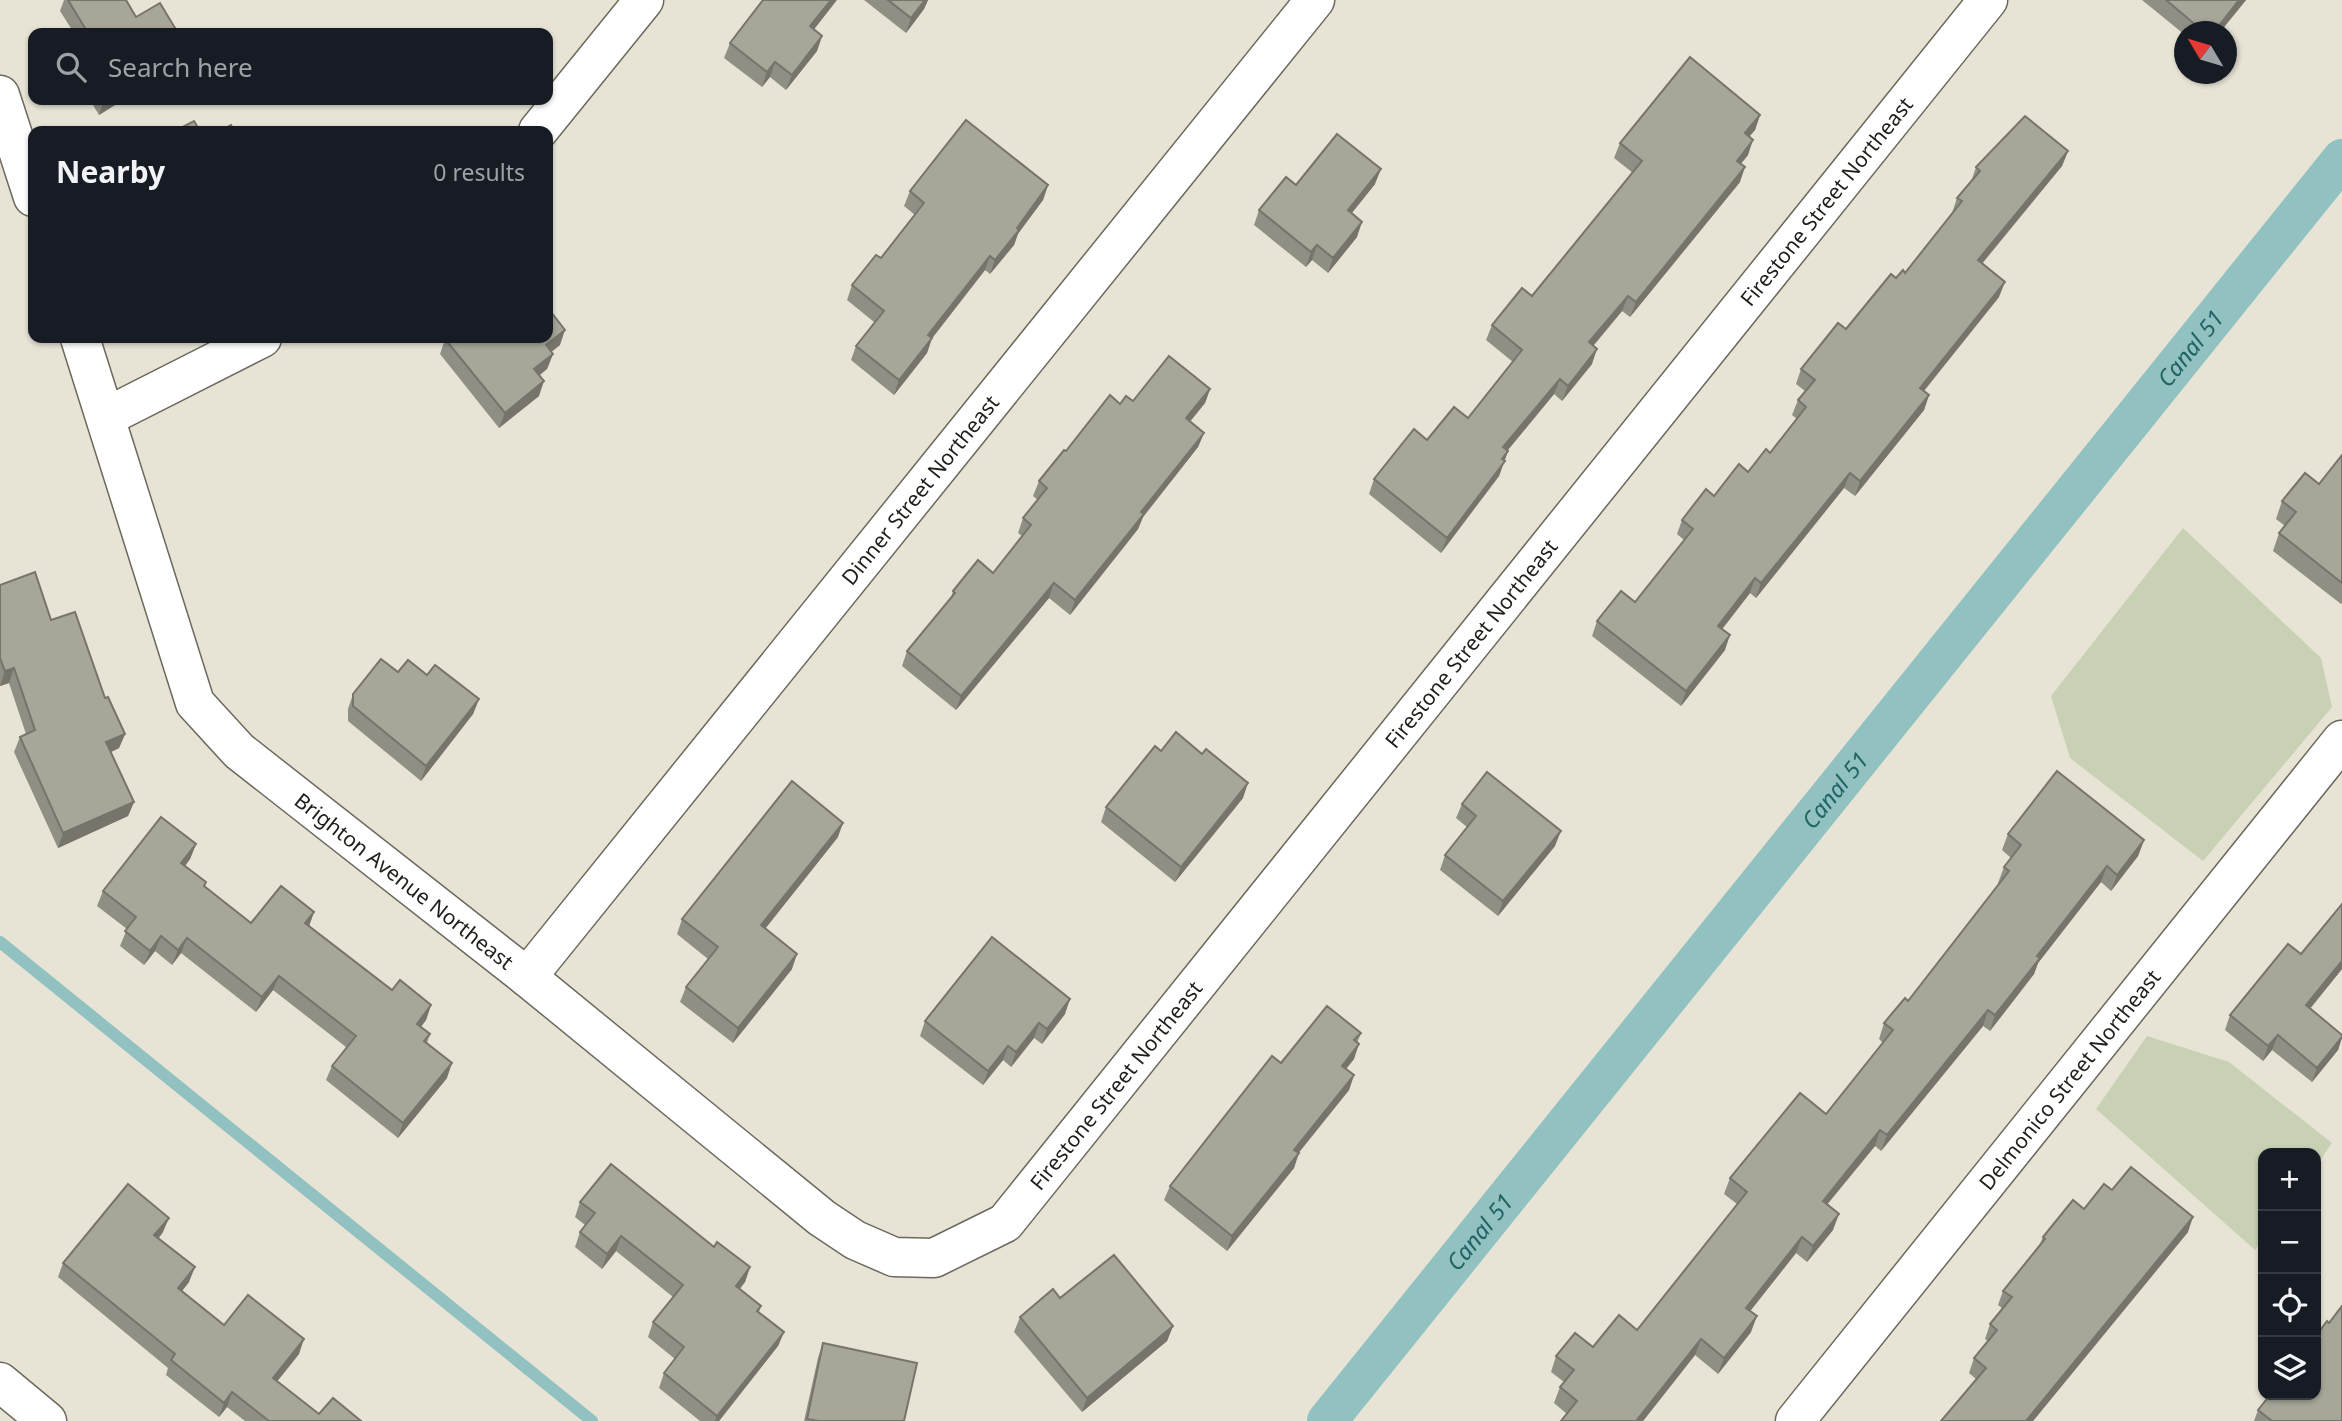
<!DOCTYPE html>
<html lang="en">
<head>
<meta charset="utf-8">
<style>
	:root { --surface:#171b24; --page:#20242c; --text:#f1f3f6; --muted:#9ea1a6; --line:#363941 }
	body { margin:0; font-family:"Noto Sans",sans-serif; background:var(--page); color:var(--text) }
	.controls { position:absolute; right:21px; bottom:21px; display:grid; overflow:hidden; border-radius:14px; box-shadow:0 2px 5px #0004 }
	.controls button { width:63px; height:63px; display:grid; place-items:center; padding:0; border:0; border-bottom:2px solid var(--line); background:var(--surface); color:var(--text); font:35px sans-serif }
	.compass { position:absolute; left:2174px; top:21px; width:63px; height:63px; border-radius:50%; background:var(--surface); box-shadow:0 2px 5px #0004; rotate:308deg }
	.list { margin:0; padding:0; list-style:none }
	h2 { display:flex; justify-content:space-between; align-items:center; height:91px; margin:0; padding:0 28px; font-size:30px }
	h2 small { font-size:23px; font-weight:400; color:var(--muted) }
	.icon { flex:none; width:38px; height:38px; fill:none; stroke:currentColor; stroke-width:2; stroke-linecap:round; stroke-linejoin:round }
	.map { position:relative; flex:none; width:2342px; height:1421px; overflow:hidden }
	.search { position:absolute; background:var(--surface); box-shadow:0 2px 5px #0004; left:28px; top:28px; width:525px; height:77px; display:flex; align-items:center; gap:18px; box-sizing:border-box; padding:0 24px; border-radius:14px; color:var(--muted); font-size:26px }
	.panel { position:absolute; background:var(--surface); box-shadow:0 2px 5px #0004; left:28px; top:126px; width:525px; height:217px; border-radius:14px }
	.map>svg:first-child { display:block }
	.green { fill:#c8d1b4 }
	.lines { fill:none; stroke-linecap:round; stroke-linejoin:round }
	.stream { stroke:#91c1c0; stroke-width:12 }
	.canal { stroke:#91c1c0; stroke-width:40 }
	.street-casing { stroke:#6b695d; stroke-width:41 }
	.secondary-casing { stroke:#6b695d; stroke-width:41 }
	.street { stroke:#fff; stroke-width:38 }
	.secondary { stroke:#fff; stroke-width:38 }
	.wall { fill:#908f84 }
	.shaded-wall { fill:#76746b }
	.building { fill:#a8a699; stroke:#76746b; stroke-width:2 }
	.labels { text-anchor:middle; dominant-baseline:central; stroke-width:5; stroke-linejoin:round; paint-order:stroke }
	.street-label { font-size:21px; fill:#1f1e19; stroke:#fff }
	.water-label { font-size:23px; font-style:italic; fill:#226363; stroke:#fff }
</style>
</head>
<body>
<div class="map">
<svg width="2342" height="1421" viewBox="0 0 2342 1421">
	<rect width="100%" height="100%" fill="#e7e4d6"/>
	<g class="green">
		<path d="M2183,528L2321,658L2332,707L2203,861L2070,758L2051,696Z"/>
		<path d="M2147,1036L2229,1062L2332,1143L2316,1166V1153H2263V1238L2255,1250L2096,1109Z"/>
	</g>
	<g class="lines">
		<path class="stream" d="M0,942L592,1421"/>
		<path class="canal" id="s1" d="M1327,1421L2342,159"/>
		<defs>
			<g id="street">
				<path d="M0,95L33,197"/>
				<path d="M538,131L644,0"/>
				<path id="s2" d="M80,338L195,703L239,751L527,977L822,1218L855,1240L894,1257L934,1258L1005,1223L1988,0"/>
				<path d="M106,417L262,338"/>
				<path id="s3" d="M527,977L1315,0"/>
				<path id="s4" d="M1795,1421L2342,740"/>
			</g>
			<path id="secondary" d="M0,1382L47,1421"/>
		</defs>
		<use href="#street" class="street-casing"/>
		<use href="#secondary" class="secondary-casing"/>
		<use href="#street" class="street"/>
		<use href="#secondary" class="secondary"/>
	</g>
	<g class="wall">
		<path d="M64,0H126L136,17L178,33H74L60,11Z"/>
		<path d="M864,0H928L924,9L906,33Z"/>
		<path d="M2142,0H2246L2220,32H2185V35Z"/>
		<path d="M814,29L822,36L817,51L786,90L770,77L762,87L724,58L730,43Z"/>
		<path d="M90,100H123L99,115Z"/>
		<path d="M1760,115L1755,130L1749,137L1748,155L1741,164L1740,182L1630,317L1622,311L1593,346L1592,364L1562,401L1554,394L1507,451H1508L1499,476L1441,553L1369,494L1374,479L1427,440L1468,418L1513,362L1486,340L1492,325L1532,296L1633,173L1614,158L1620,143Z"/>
		<path d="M2068,151L2062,166L1982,264L1999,297L1924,391L1929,395L1924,410L1855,496L1844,488L1756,598L1750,593L1722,629L1725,650L1681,706L1592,636L1597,621L1635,602L1684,540L1677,534L1682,520L1748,472L1770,453L1797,419L1792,415L1798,400L1805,391L1796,384L1801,369L1846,329L1896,278L1905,273L1952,213L1957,198L1971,182L1976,167Z"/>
		<path d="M1375,184L1352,213L1357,237L1328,273L1312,260L1306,267L1254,225L1259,210L1296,185Z"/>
		<path d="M1048,185L1043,200L1018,233L1014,245L990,274L985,270L932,338L927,353L894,395L851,360L856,346L874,322L847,300L852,285L881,258L915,215L904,206L910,191Z"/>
		<path d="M445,339L560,345L551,352L553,354L547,369L539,375V396L499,428L440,354Z"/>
		<path d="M1210,389L1205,403L1190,422L1204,433L1198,447L1143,517L1138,529L1070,615L1049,598L956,710L902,666L907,651L951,598L953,591L993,573L1022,536L1018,533L1023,518L1038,500L1033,496L1039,481L1066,451L1120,404Z"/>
		<path d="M2342,455V603L2341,604L2273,551L2279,533L2285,526L2276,519L2282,501L2319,484Z"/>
		<path d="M0,585L51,620L105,698L125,734L119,748L111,752L134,802L128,816L58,848L14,752L20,737L26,734L9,683L0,686Z"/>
		<path d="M398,672L479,699L473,714L421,781L348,721V709L353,694Z"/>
		<path d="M1161,751L1202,754L1243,798L1175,882L1101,822L1106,807Z"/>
		<path d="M1462,804L1555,846L1498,916L1440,870L1445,855L1467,827L1456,818Z"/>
		<path d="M2008,834L2144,840L2138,856L2111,891L2101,882L2038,963L2034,974L1990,1031L1983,1026L1881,1151L1875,1146L1827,1204L1833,1230L1807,1262L1796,1253L1750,1311L1751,1332L1718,1374L1695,1355L1643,1421H1561L1567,1414L1554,1403L1560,1387L1564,1382L1551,1372L1556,1356L1593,1347L1637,1330L1737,1204L1724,1194L1730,1178L1826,1114L1883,1043L1879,1039L1884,1023L1908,1001L1999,884L1998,883L2004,867L2011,858L2002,850Z"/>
		<path d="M838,837L765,929L792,969L733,1043L680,1002L686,987L708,959L677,934L682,919Z"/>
		<path d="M196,844L190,859L185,866L206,882L205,886L251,923L314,912L309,926L392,990L431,1005L426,1020L421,1027L430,1034L427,1043L447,1078L398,1138L326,1080L332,1066L346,1047L273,990L256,1012L181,953L172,965L155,951L144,965L120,946L127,929L97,906L103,891Z"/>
		<path d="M2342,904V969L2310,1008L2342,1035V1038L2338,1050L2312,1082L2272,1050L2263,1061L2225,1030L2230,1015L2301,954Z"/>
		<path d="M1065,1014L1042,1044L1034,1038L1011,1067L1003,1060L983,1085L920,1036L925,1021Z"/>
		<path d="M1361,1033L1357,1043L1354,1059L1346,1069L1354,1075L1349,1090L1298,1153L1294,1168L1227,1251L1164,1200L1170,1186L1281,1063Z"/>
		<path d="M2112,1190L2188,1232L2033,1421H1941L1976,1379L1969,1373L1974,1358L1988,1341L1985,1339L1990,1324L2003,1309L1998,1305L2003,1291L2040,1244L2043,1237Z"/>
		<path d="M580,1202L714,1247L750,1267L745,1282L740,1289L761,1306L759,1312L784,1332L778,1346L719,1421H700L659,1388L664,1373L675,1359L648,1337L653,1322L673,1297L616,1251L602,1269L575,1247L580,1232L585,1225L575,1217Z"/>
		<path d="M163,1232L159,1238L189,1282L182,1291L224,1325L299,1354L277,1381L319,1414L361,1421H245L227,1407L219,1417L166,1375L168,1368L58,1277L63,1263Z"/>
		<path d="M1060,1298L1173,1326L1167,1341L1082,1412L1014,1332L1020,1317Z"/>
		<path d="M2329,1323L2342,1421H2254L2258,1410Z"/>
		<path d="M823,1343L904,1421H804L818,1358Z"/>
	</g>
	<g class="shaded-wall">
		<path d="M831,0H837L805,41L810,26Z"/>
		<path d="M925,0H928L924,9L906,33L911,18Z"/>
		<path d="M2239,0H2246L2220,32H2214Z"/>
		<path d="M822,36L817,51L786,90L792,75Z"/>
		<path d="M775,62L770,77L762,87L767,72Z"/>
		<path d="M104,100H123L99,115Z"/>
		<path d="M1760,115L1755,130L1739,148L1745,133Z"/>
		<path d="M1753,140L1748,155L1731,175L1737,161Z"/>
		<path d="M2068,151L2062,166L1972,275L1978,260Z"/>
		<path d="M1745,167L1740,182L1630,317L1636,302Z"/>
		<path d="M1381,169L1375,184L1342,225L1348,210Z"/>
		<path d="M1048,185L1043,200L1018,234L1014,245L990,274L995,260Z"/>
		<path d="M1362,222L1357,237L1328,273L1333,258Z"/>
		<path d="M1317,245L1312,260L1306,267L1311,252Z"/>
		<path d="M990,256L985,270L923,350L928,335Z"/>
		<path d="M2005,282L1999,297L1914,403L1920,388Z"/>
		<path d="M1628,296L1622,311L1584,357L1589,342Z"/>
		<path d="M565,330L560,345L541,360L546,345Z"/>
		<path d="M932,338L927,353L894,395L899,380Z"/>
		<path d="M1597,349L1592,364L1562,401L1568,386Z"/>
		<path d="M553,354L547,369L529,384L534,369Z"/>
		<path d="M1560,379L1554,394L1498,462L1503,447Z"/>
		<path d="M544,381L539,396L499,428L505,413Z"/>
		<path d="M1210,389L1205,403L1180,433L1186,418Z"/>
		<path d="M1929,395L1924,410L1855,496L1860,481Z"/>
		<path d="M1204,433L1198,447L1143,517L1138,529L1070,615L1075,600L1141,512Z"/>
		<path d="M1508,451L1499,476L1441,553L1447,538Z"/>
		<path d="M1850,473L1844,488L1756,598L1761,583Z"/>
		<path d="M1755,578L1750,593L1713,641L1718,626Z"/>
		<path d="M1054,583L1049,598L956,710L961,696Z"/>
		<path d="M1730,635L1725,650L1681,706L1686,691Z"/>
		<path d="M14,668L9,683L0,686L5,671Z"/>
		<path d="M479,699L473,714L421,781L426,766Z"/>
		<path d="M125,734L119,748L101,757L106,742Z"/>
		<path d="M1248,783L1243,798L1175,882L1181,867Z"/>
		<path d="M134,802L128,816L58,848L63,833Z"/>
		<path d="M843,823L838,837L756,940L761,925Z"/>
		<path d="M1561,831L1555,846L1498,916L1503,901Z"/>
		<path d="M2144,840L2138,856L2111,891L2117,875Z"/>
		<path d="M196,844L190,859L176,878L181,863Z"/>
		<path d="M2107,866L2101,882L2038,963L2034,974L1990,1031L1995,1015L2037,956Z"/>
		<path d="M314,912L309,926L305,923Z"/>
		<path d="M161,936L155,951L144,965L150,951Z"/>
		<path d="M187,938L181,953L172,965L178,950Z"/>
		<path d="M797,954L792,969L733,1043L738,1028Z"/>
		<path d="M2342,961V969L2301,1020L2306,1005Z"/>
		<path d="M279,976L273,990L256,1012L262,997Z"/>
		<path d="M1070,999L1065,1014L1042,1044L1047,1029Z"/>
		<path d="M431,1005L426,1020L412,1038L417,1024Z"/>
		<path d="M1988,1010L1983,1026L1881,1151L1887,1135Z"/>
		<path d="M1039,1023L1034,1038L1011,1067L1016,1052Z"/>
		<path d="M2278,1035L2272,1050L2263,1061L2268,1046Z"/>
		<path d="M2342,1037L2338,1050L2312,1082L2317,1068Z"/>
		<path d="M1359,1044L1354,1059L1337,1080L1342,1066Z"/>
		<path d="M1008,1046L1003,1060L983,1085L988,1071Z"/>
		<path d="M452,1063L447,1078L398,1138L403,1123Z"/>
		<path d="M1354,1075L1349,1090L1289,1165L1294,1150Z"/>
		<path d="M1880,1130L1875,1146L1817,1217L1823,1201Z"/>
		<path d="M1299,1153L1294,1168L1227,1251L1232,1236Z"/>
		<path d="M1839,1214L1833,1230L1807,1262L1813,1246Z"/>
		<path d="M2193,1217L2188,1232L2033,1421H2026Z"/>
		<path d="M169,1218L163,1232L149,1249L154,1235Z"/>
		<path d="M621,1236L616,1251L602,1269L607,1254Z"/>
		<path d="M1802,1237L1796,1253L1740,1324L1746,1308Z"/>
		<path d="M195,1267L189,1282L173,1302L178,1288Z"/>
		<path d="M750,1267L745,1282L730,1300L736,1286Z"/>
		<path d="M1757,1316L1751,1332L1718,1374L1724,1358Z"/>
		<path d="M1173,1326L1167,1341L1082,1412L1087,1398Z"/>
		<path d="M784,1332L778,1346L719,1421H715L717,1416Z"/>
		<path d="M304,1339L299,1354L268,1393L273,1378Z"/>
		<path d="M1701,1339L1695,1355L1643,1421H1636Z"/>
		<path d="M232,1392L227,1407L219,1417L224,1403Z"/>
	</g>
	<g class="building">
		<path d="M68,0H126L136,17L160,3L178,33H88Z"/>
		<path d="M763,0H831L810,26L822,36L792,75L775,62L767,72L730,43Z"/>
		<path d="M888,0H925L911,18Z"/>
		<path d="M2166,0H2239L2214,32H2204Z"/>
		<path d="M1690,57L1760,115L1745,133L1753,140L1737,161L1745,167L1636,302L1628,296L1589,342L1597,349L1568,386L1560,379L1503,447L1508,451L1502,459L1505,461L1447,538L1374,479L1414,429L1427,440L1454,407L1468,418L1522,350L1492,325L1522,288L1532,296L1642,161L1620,143Z"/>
		<path d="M2025,116L2068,151L1978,260L2005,282L1920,388L1929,395L1860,481L1850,473L1761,583L1755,578L1718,626L1730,635L1686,691L1597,621L1621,591L1635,602L1693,529L1682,520L1706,489L1714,496L1739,464L1748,472L1766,449L1770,453L1806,407L1798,400L1815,380L1801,369L1838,323L1846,329L1891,274L1896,278L1903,270L1905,273L1962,201L1957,198L1980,171L1976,167Z"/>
		<path d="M966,120L1048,185L1017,228L1019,230L995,260L990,256L928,335L932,338L899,380L856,346L884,311L852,285L876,255L881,258L924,203L910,191Z"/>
		<path d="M194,121L200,131H175Z"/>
		<path d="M231,125L234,131H220Z"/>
		<path d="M1337,134L1381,169L1348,210L1362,222L1333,258L1317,245L1311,252L1259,210L1286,177L1296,185Z"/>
		<path d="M548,308L565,330L546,345L553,354L534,369L544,381L505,413L445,339L447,338H548Z"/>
		<path d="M1169,356L1210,389L1186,418L1204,433L1141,512L1144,514L1075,600L1054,583L961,696L907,651L955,593L953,591L978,560L993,573L1031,525L1023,518L1047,488L1039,481L1064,450L1066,451L1110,395L1120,404L1126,396L1133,401Z"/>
		<path d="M2342,455V583L2279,533L2296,512L2282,501L2305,473L2319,484Z"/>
		<path d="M35,572L51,620L75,612L105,698L108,697L125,734L106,742L134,802L63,833L20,737L35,730L14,668L5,671L0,658V585Z"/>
		<path d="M381,659L398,672L408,660L427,675L435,665L479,699L426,766L353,706V694Z"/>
		<path d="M1176,732L1202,754L1206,749L1248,783L1181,867L1106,807L1155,746L1161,751Z"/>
		<path d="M2057,771L2144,840L2117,875L2107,866L2037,956L2040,958L1995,1015L1988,1010L1887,1135L1880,1130L1823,1201L1839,1214L1813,1246L1802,1237L1746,1308L1757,1316L1724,1358L1701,1339L1636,1421H1561L1577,1401L1560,1387L1574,1370L1556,1356L1575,1333L1593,1347L1619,1315L1637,1330L1747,1192L1730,1178L1800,1093L1826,1114L1893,1030L1884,1023L1905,998L1908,1001L2009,871L2004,867L2021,845L2008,834Z"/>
		<path d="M1487,772L1561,831L1503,901L1445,855L1476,816L1462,804Z"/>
		<path d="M792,781L843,823L761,925L797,954L738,1028L686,987L718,947L682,919Z"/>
		<path d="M161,817L196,844L181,863L206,882L204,886L251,923L281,886L314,912L305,923L392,990L400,980L431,1005L417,1024L430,1034L424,1041L452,1063L403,1123L332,1066L356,1036L279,976L262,997L187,938L178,950L161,936L150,951L125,931L136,917L103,891Z"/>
		<path d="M2342,904V961L2306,1005L2342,1035V1037L2317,1068L2278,1035L2268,1046L2230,1015L2288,944L2301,954Z"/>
		<path d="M992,937L1070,999L1047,1029L1039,1023L1016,1052L1008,1046L988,1071L925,1021Z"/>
		<path d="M1327,1006L1361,1033L1354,1040L1359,1044L1342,1066L1354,1075L1294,1150L1299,1153L1232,1236L1170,1186L1272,1056L1281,1063Z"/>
		<path d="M611,1164L714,1247L717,1242L750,1267L736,1286L761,1306L757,1311L784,1332L717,1416L664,1373L684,1347L653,1322L683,1285L621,1236L607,1254L580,1232L595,1213L580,1202Z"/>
		<path d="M2131,1167L2193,1217L2026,1421H1941L1986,1368L1974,1358L1997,1330L1990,1324L2012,1297L2003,1291L2045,1239L2043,1237L2073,1200L2084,1209L2104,1184L2112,1190Z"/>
		<path d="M128,1184L169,1218L154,1235L195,1267L178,1288L224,1325L248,1295L304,1339L273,1378L319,1414L333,1398L361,1421H269L232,1392L224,1403L171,1360L175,1354L63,1263Z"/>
		<path d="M1114,1255L1173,1326L1087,1398L1020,1317L1053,1289L1060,1298Z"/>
		<path d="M2342,1306V1421H2272L2258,1410L2270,1395H2316V1336L2327,1321L2329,1323Z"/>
		<path d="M823,1343L917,1363L904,1421H819L807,1419Z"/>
	</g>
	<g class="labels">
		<g class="street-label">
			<text stroke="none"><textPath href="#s2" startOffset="2707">Firestone Street Northeast</textPath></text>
			<text stroke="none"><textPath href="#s3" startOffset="626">Dinner Street Northeast</textPath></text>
			<text stroke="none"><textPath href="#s2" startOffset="2140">Firestone Street Northeast</textPath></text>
			<text stroke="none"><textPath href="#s2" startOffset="658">Brighton Avenue Northeast</textPath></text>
			<text stroke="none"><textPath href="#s4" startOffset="438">Delmonico Street Northeast</textPath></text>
			<text stroke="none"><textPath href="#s2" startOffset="1573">Firestone Street Northeast</textPath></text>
		</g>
		<g class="water-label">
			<text stroke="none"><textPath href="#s1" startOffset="1377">Canal 51</textPath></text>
			<text stroke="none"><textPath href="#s1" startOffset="810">Canal 51</textPath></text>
			<text stroke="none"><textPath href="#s1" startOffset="243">Canal 51</textPath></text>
		</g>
	</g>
</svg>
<div class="controls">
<button>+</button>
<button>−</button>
<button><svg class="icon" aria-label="locate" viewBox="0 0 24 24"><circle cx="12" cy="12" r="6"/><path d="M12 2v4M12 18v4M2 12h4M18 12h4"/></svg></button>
<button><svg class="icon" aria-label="layers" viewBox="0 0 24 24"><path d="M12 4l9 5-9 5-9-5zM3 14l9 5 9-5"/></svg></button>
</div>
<svg class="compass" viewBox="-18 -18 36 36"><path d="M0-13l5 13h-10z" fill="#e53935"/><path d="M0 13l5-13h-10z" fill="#9ea1a6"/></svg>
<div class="search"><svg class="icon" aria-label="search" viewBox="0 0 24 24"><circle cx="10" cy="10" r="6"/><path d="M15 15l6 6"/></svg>Search here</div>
<section class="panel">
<h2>Nearby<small>0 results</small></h2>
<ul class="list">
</ul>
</section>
</div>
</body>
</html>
